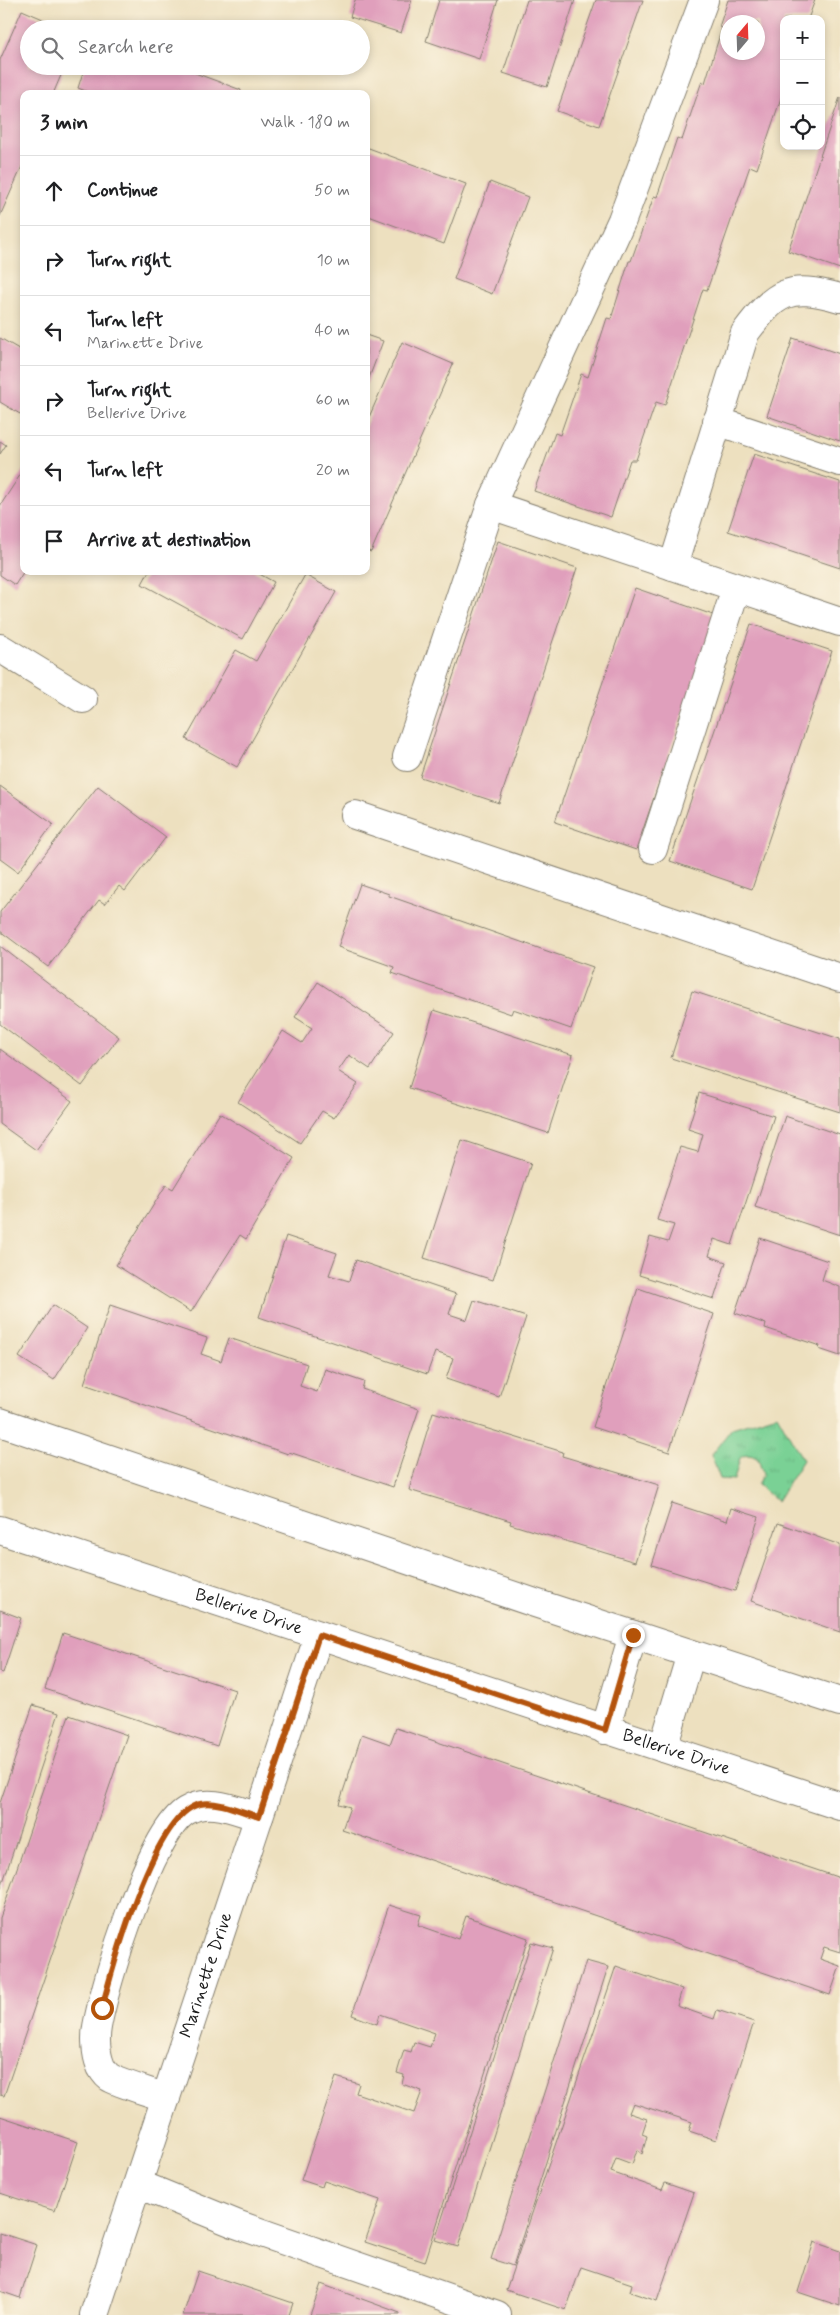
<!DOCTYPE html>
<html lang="en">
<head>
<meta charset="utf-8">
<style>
	:root { --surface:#fff; --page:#f6f6f6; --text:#202124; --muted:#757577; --line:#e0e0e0 }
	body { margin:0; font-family:Mynerve,sans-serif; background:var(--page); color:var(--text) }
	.controls { position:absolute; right:15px; top:15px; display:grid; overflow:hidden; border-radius:10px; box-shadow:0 2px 8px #0003 }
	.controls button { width:45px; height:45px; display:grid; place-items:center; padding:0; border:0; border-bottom:1px solid var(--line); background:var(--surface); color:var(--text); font:25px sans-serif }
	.compass { position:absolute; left:720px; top:15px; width:45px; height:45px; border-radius:50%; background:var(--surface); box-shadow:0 2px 8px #0003; rotate:19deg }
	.stop { position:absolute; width:15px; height:15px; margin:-11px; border:4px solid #b45309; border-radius:50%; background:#fff }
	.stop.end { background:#b45309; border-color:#fff; box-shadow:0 1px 5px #0008 }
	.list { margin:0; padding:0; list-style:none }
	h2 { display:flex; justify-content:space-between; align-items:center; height:65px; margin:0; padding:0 20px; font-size:21px }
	h2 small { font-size:16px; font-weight:400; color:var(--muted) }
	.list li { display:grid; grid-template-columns:32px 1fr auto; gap:15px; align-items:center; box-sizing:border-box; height:70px; padding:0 20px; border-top:1px solid var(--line) }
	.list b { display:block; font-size:19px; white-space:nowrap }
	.list p { margin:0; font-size:16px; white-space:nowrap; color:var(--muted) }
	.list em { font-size:16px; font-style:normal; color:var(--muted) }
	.icon { flex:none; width:28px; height:28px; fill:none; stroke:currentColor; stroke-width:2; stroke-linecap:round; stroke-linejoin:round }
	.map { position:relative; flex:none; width:840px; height:2315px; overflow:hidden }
	.search { position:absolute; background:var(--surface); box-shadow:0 2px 8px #0003; left:20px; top:20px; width:350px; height:55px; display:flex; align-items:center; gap:12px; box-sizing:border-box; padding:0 18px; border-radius:28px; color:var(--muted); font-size:19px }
	.panel { position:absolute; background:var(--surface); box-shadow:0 2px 8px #0003; left:20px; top:90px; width:350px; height:485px; border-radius:10px }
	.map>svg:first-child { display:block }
	.grass { fill:url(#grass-tufts); stroke:#4b7658 }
	.building { fill:#e09fbc; fill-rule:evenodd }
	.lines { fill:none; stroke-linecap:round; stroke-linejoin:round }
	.minor-casing { stroke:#847e6e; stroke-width:30 }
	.minor { stroke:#fff; stroke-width:28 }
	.route { stroke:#b45309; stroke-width:6 }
	.labels { text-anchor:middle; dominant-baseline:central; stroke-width:4; stroke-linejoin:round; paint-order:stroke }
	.street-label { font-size:18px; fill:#1c1c1c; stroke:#fcf5e5 }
</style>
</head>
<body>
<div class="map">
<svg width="840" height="2315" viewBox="0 0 840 2315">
	<defs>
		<pattern id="grass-tufts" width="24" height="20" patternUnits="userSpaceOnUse" patternTransform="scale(1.25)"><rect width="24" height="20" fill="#7ad195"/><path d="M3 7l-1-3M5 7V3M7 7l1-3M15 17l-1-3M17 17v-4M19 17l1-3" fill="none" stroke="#69b380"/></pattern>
	</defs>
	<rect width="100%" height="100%" fill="#fcf5e5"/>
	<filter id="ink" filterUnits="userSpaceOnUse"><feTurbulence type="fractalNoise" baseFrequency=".02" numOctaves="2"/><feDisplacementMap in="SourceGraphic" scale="10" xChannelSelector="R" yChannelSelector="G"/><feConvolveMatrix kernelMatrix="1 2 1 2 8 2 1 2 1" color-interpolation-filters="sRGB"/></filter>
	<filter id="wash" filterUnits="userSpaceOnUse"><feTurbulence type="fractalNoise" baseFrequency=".0096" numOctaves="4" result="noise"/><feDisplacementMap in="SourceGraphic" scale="20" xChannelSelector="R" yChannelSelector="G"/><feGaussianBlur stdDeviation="1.12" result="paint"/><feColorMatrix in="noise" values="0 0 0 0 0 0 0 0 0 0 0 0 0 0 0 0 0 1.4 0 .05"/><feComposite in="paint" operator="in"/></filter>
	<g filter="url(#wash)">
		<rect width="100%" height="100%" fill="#ede0bf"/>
		<path class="grass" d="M777,1414L803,1460L777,1501L757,1484L763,1474L758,1459C752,1455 747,1453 740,1458L734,1480L720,1479L711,1455L732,1428Z"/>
		<g id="blocks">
			<g class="building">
				<path d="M355,0H412L401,33L350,17Z"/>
				<path d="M439,0H498L479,59L426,41Z"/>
				<path d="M527,0H575L547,87L503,73Z"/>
				<path d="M596,0H643L599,126L557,111Z"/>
				<path d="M728,0H815L808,19H784V89L757,169L750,166L707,290L703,289L665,405L656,402L636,460H630L611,517L534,491L555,433L560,435L581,374L588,377L607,318L611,319L629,261H631L654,196L657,197L677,138L682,140L702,81L705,83L722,28L719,27ZM728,22H758V52H728Z"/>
				<path d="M22,10L66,29H29V66H65L53,94H24V162L0,216V60Z"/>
				<path d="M85,66H176L241,90L240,94H93L78,88Z"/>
				<path d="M840,97V269L788,251Z"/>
				<path d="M366,147L466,184L444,244L366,215Z"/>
				<path d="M490,182L528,197L492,294L454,279Z"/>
				<path d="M366,335L383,341L366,386Z"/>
				<path d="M0,338L24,352V408L20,414L0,402Z"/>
				<path d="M793,338L840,354V441L767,416Z"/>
				<path d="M402,342L453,364L371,552L366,550V424Z"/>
				<path d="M0,441L6,445L0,454Z"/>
				<path d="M754,454L840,482V568L728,531Z"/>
				<path d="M24,469V571L15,585L0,575V506Z"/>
				<path d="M498,541L577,568L499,803L420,777Z"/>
				<path d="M149,571H254L274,582L243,639L142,584Z"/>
				<path d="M305,575L336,592L237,767L186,739L236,650L256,661Z"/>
				<path d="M635,588L716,616L636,850L555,822Z"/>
				<path d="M751,624L832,651L752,889L670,861Z"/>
				<path d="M0,786L53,824L18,872L0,859Z"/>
				<path d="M98,786L166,837L125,891L119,886L105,904L99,900L48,967L0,931V912Z"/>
				<path d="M360,884L389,894V896L593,967L571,1029L513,1009L511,1014L392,973L394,967L338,947Z"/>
				<path d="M0,946L119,1037L82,1086L0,1024Z"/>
				<path d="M318,982L394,1032L370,1069L349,1055L338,1071L358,1084L334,1118L322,1111L300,1143L238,1102L283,1031L302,1043L312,1028L295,1017Z"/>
				<path d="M692,991L840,1039V1112L671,1058Z"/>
				<path d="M434,1010L573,1055L548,1133L409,1088Z"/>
				<path d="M0,1049L72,1101L36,1150L0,1124Z"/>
				<path d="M699,1093L774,1116L732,1245L714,1239L709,1256L726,1262L714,1299L639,1275L650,1237L668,1242L674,1225L657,1220L680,1147L698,1152L703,1134L688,1129Z"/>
				<path d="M220,1113L294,1158L246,1239L240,1235L191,1312L116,1265L166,1185L173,1189Z"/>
				<path d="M785,1116L840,1135V1235L755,1207Z"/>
				<path d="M462,1140L531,1163L493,1280L424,1258Z"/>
				<path d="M286,1236L337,1253L329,1275L349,1281L356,1260L456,1294L449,1314L467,1320L474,1300L526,1317L499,1397L446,1379L453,1358L435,1352L427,1374L259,1317Z"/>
				<path d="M760,1238L828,1261L822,1280L840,1287V1356L819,1349L820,1346L765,1328L766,1324L735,1313Z"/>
				<path d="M638,1288L714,1314L669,1452L593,1427Z"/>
				<path d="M53,1305L87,1328L54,1380L19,1357Z"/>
				<path d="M110,1305L207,1338L201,1354L221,1361L229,1338L307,1364L300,1386L317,1392L325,1369L364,1382L362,1389L419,1409L393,1487L289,1452L288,1454L84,1384Z"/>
				<path d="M433,1412L563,1452L562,1456L659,1485L635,1562L510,1524L511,1521L409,1490Z"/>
				<path d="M672,1503L727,1521L731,1508L759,1517L735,1591L652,1565Z"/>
				<path d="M778,1523L840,1545V1632L751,1601Z"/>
				<path d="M0,1610L21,1618L3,1673L0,1672Z"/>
				<path d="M63,1633L235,1690L217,1746L45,1689Z"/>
				<path d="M33,1705L59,1713L0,1891V1803Z"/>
				<path d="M69,1715L127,1735L4,2096L0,2095V1918Z"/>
				<path d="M396,1728L840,1878V1952L824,1947L820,1959L840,1966L830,1995L342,1830L350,1807L339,1804L362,1734L390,1744Z"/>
				<path d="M389,1905L421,1915L418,1925L458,1939L466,1916L528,1938L425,2262L365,2242L380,2200L324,2181L322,2187L301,2180L336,2077L359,2084L356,2093L414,2113L422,2091L402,2084L404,2075L397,2073L404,2050L411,2052L414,2042L430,2047L435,2033L380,2014L377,2024L352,2015Z"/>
				<path d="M531,1942L553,1948L458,2247L435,2240Z"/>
				<path d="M586,1961L608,1967L513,2266L491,2259Z"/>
				<path d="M616,1966L682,1989L677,2006L714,2019L717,2010L754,2022L716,2140L689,2131L692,2122L633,2103L629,2113L647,2119L642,2134L647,2136L642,2154L637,2150L632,2164L616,2158L611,2172L662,2190L665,2183L694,2193L657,2301L630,2292L632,2284L581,2267L566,2310L506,2290Z"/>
				<path d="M0,2116L78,2142L55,2211L0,2193Z"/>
				<path d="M0,2233L37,2245L20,2298L0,2291Z"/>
				<path d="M814,2242L840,2251V2306L798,2292Z"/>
				<path d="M198,2271L293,2303L289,2315H183Z"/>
				<path d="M321,2284L400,2313V2315H310Z"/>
			</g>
		</g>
	</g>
	<g filter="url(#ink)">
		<use href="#blocks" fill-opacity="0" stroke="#847e6e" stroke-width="1"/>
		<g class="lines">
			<defs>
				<g id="minor">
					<path d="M717,421L840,462"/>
					<path d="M491,505L840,622"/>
					<path d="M673,566L745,333C776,292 788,283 840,298"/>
					<path d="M0,648L83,699"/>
					<path d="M407,757L491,505L622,220L704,0"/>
					<path d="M355,815L840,978"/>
					<path d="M653,849L736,588"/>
					<path d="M0,1422L535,1603L840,1702"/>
					<path id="s1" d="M0,1530L840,1806"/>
					<path d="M605,1730L633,1635"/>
					<path d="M663,1748L691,1654"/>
					<path d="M166,2098C153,2093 118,2083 109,2077C106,2075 101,2068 100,2064C96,2054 95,2038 97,2027C105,1983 150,1832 186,1811C209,1797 235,1810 259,1817"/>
					<path d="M138,2184L236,2224L497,2315"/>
					<path id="s2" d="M94,2315L319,1635"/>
				</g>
			</defs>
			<use href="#minor" class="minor-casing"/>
			<use href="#minor" class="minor"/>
		</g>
	</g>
	<g class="lines" filter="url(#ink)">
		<path class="route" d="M102,2008C113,1966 154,1813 200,1804C218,1800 242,1812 259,1817L319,1635L605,1730L633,1635"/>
	</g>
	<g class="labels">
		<g class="street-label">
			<text stroke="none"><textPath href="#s1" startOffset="262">Bellerive Drive</textPath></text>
			<text stroke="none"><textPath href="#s1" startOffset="712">Bellerive Drive</textPath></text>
			<text stroke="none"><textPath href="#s2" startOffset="358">Marinette Drive</textPath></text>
		</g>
	</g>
</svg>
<div class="controls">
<button>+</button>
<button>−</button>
<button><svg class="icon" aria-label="locate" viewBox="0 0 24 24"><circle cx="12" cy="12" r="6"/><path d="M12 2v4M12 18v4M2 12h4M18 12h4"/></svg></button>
</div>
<svg class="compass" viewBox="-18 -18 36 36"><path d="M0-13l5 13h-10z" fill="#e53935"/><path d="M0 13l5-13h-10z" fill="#757577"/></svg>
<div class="stop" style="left:102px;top:2008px"></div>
<div class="stop end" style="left:633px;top:1635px"></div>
<div class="search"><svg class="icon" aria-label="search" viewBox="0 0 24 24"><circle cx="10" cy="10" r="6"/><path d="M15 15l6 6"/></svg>Search here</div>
<section class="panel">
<h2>3 min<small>Walk · 180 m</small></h2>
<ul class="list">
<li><svg class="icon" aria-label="ahead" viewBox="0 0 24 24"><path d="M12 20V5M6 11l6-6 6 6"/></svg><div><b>Continue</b></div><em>50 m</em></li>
<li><svg class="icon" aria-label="right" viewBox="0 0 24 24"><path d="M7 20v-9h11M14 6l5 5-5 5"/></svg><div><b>Turn right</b></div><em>10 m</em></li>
<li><svg class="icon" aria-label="left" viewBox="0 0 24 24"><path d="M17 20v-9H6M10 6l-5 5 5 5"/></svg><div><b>Turn left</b><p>Marinette Drive</p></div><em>40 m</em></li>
<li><svg class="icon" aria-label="right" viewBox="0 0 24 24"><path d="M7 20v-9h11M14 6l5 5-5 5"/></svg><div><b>Turn right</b><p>Bellerive Drive</p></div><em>60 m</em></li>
<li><svg class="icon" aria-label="left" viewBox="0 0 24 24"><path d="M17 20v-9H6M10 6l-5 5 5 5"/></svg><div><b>Turn left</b></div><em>20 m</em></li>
<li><svg class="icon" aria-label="arrive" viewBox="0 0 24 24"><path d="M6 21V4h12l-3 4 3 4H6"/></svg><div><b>Arrive at destination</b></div></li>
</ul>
</section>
</div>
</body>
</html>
